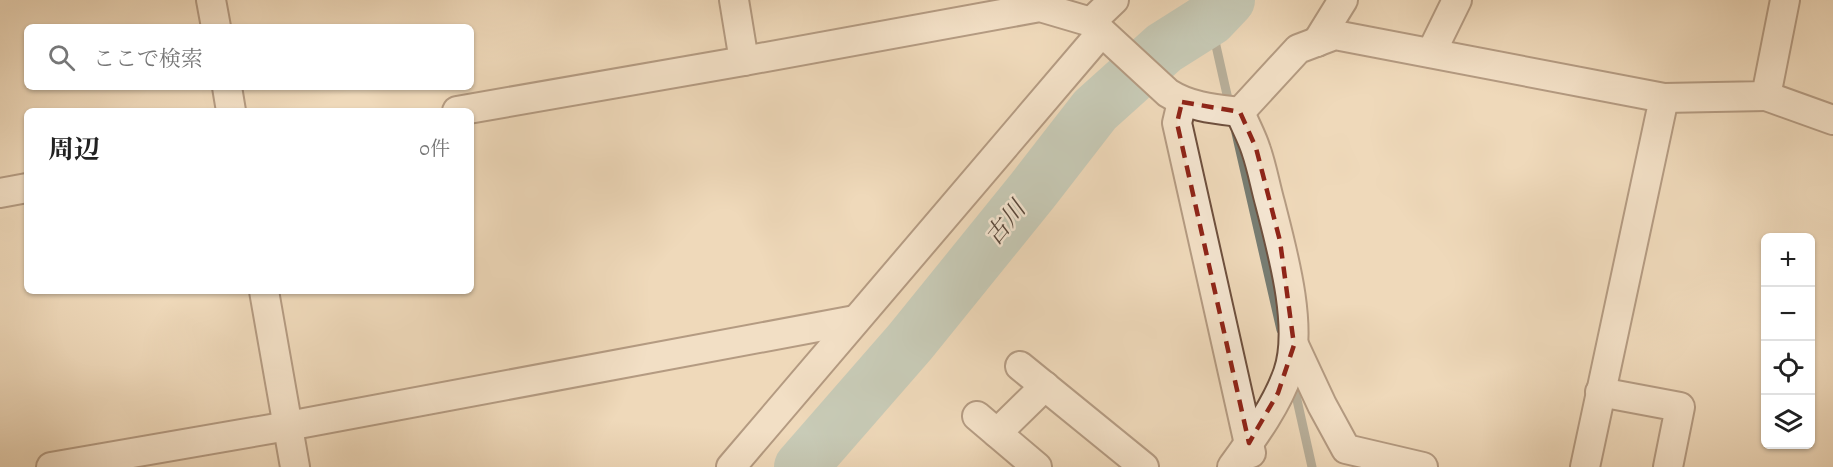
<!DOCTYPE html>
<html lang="ja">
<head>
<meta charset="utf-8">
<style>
	:root { --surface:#fff; --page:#f2f2f2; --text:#222; --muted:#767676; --line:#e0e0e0 }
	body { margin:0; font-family:Alegreya,"Noto Serif JP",serif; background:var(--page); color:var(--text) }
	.controls { position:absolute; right:18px; bottom:18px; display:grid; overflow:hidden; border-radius:9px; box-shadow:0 2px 4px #0004 }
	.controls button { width:54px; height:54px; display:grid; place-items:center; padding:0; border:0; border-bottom:2px solid var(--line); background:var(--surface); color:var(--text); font:30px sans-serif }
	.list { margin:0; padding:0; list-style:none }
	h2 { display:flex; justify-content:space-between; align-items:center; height:78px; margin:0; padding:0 24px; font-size:26px }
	h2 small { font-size:20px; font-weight:400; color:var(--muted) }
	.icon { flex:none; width:33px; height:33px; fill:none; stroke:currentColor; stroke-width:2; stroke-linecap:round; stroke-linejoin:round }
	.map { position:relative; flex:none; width:1833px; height:467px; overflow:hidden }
	.search { position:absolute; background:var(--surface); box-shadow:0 2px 4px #0004; left:24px; top:24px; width:450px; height:66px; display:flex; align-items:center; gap:15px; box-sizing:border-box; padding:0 21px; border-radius:9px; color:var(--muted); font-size:22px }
	.panel { position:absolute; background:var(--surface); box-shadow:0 2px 4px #0004; left:24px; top:108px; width:450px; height:186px; border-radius:9px }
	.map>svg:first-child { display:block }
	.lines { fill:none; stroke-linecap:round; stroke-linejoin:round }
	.stream { stroke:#777d73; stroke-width:9 }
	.river { stroke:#9abab3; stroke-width:54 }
	.minor-casing { stroke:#6e503e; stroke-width:32 }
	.minor { stroke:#f5e6d2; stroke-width:28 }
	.marked { fill:none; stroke:#8f2418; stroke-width:4.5; stroke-dasharray:12 8; stroke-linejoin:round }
	.labels { text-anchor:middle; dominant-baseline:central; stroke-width:5; stroke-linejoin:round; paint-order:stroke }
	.water-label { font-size:24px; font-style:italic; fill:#59483c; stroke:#f5e6d2 }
</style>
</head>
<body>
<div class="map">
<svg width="1833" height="467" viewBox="0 0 1833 467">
	<rect width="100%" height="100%" fill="#efd9ba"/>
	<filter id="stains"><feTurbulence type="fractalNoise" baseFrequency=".00333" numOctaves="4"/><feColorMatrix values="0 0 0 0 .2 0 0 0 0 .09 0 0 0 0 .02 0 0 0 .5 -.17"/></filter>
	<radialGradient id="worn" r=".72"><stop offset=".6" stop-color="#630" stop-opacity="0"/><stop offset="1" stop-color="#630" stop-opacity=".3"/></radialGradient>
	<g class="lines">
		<g class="stream">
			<path d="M1210,19L1230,108"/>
			<path d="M1236,133L1281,330"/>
			<path d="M1293,382L1312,467"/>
		</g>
		<path class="river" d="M801,467L910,342L1033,190L1095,110L1164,48L1210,19L1228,0"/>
		<defs>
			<g id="minor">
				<path d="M211,0L216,27"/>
				<path d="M734,0L744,61"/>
				<path d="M1091,22L1114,0"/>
				<path d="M1317,42L1343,0"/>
				<path d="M1431,53L1457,0"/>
				<path d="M227,87L231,111"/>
				<path d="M1766,96L1833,120"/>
				<path d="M1664,98L1766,96L1785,0"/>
				<path d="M1182,102L1177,123L1251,453"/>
				<path d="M457,111L744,61L1040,7L1091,22L1168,93C1190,107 1214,109 1240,112"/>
				<path d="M1240,112L1298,49L1335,35L1664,98L1585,467"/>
				<path d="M0,193L27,188"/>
				<path d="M264,291L295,467"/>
				<path d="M1294,345L1322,405L1346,449L1423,467"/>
				<path d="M1020,366L1144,467"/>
				<path d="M1600,392L1680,407L1668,467"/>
				<path d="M977,416L1037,467"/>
				<path d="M997,433L1045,386"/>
				<path d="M51,467L288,426L855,320"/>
				<path d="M731,467L1101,33"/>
				<path d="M1232,467C1252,439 1276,407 1288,373C1304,327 1282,250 1270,203C1265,185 1262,167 1256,150C1252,137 1245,125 1240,112"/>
			</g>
		</defs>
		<use href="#minor" class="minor-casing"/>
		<use href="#minor" class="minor"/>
	</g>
	<path d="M0 0H1833V467H0ZM1182,102L1240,112L1256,148L1280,241L1294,345L1278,393L1249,443L1177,123Z" fill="#efd9ba" fill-opacity=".55" fill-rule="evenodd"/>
	<path class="marked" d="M1182,102L1240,112L1256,148L1280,241L1294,345L1278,393L1249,443L1177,123Z"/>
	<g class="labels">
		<g class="water-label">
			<text transform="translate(1005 223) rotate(-51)">古川</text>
		</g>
	</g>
	<rect width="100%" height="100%" filter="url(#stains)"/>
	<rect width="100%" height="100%" fill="url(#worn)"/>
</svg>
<div class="controls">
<button>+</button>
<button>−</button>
<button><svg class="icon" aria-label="locate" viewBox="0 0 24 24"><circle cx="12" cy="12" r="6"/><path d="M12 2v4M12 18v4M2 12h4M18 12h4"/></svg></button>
<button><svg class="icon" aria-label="layers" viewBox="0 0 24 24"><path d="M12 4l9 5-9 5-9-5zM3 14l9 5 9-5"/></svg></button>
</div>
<div class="search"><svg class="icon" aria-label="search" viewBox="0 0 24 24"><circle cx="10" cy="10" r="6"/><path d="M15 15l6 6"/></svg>ここで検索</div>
<section class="panel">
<h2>周辺<small>0件</small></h2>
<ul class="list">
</ul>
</section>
</div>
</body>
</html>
